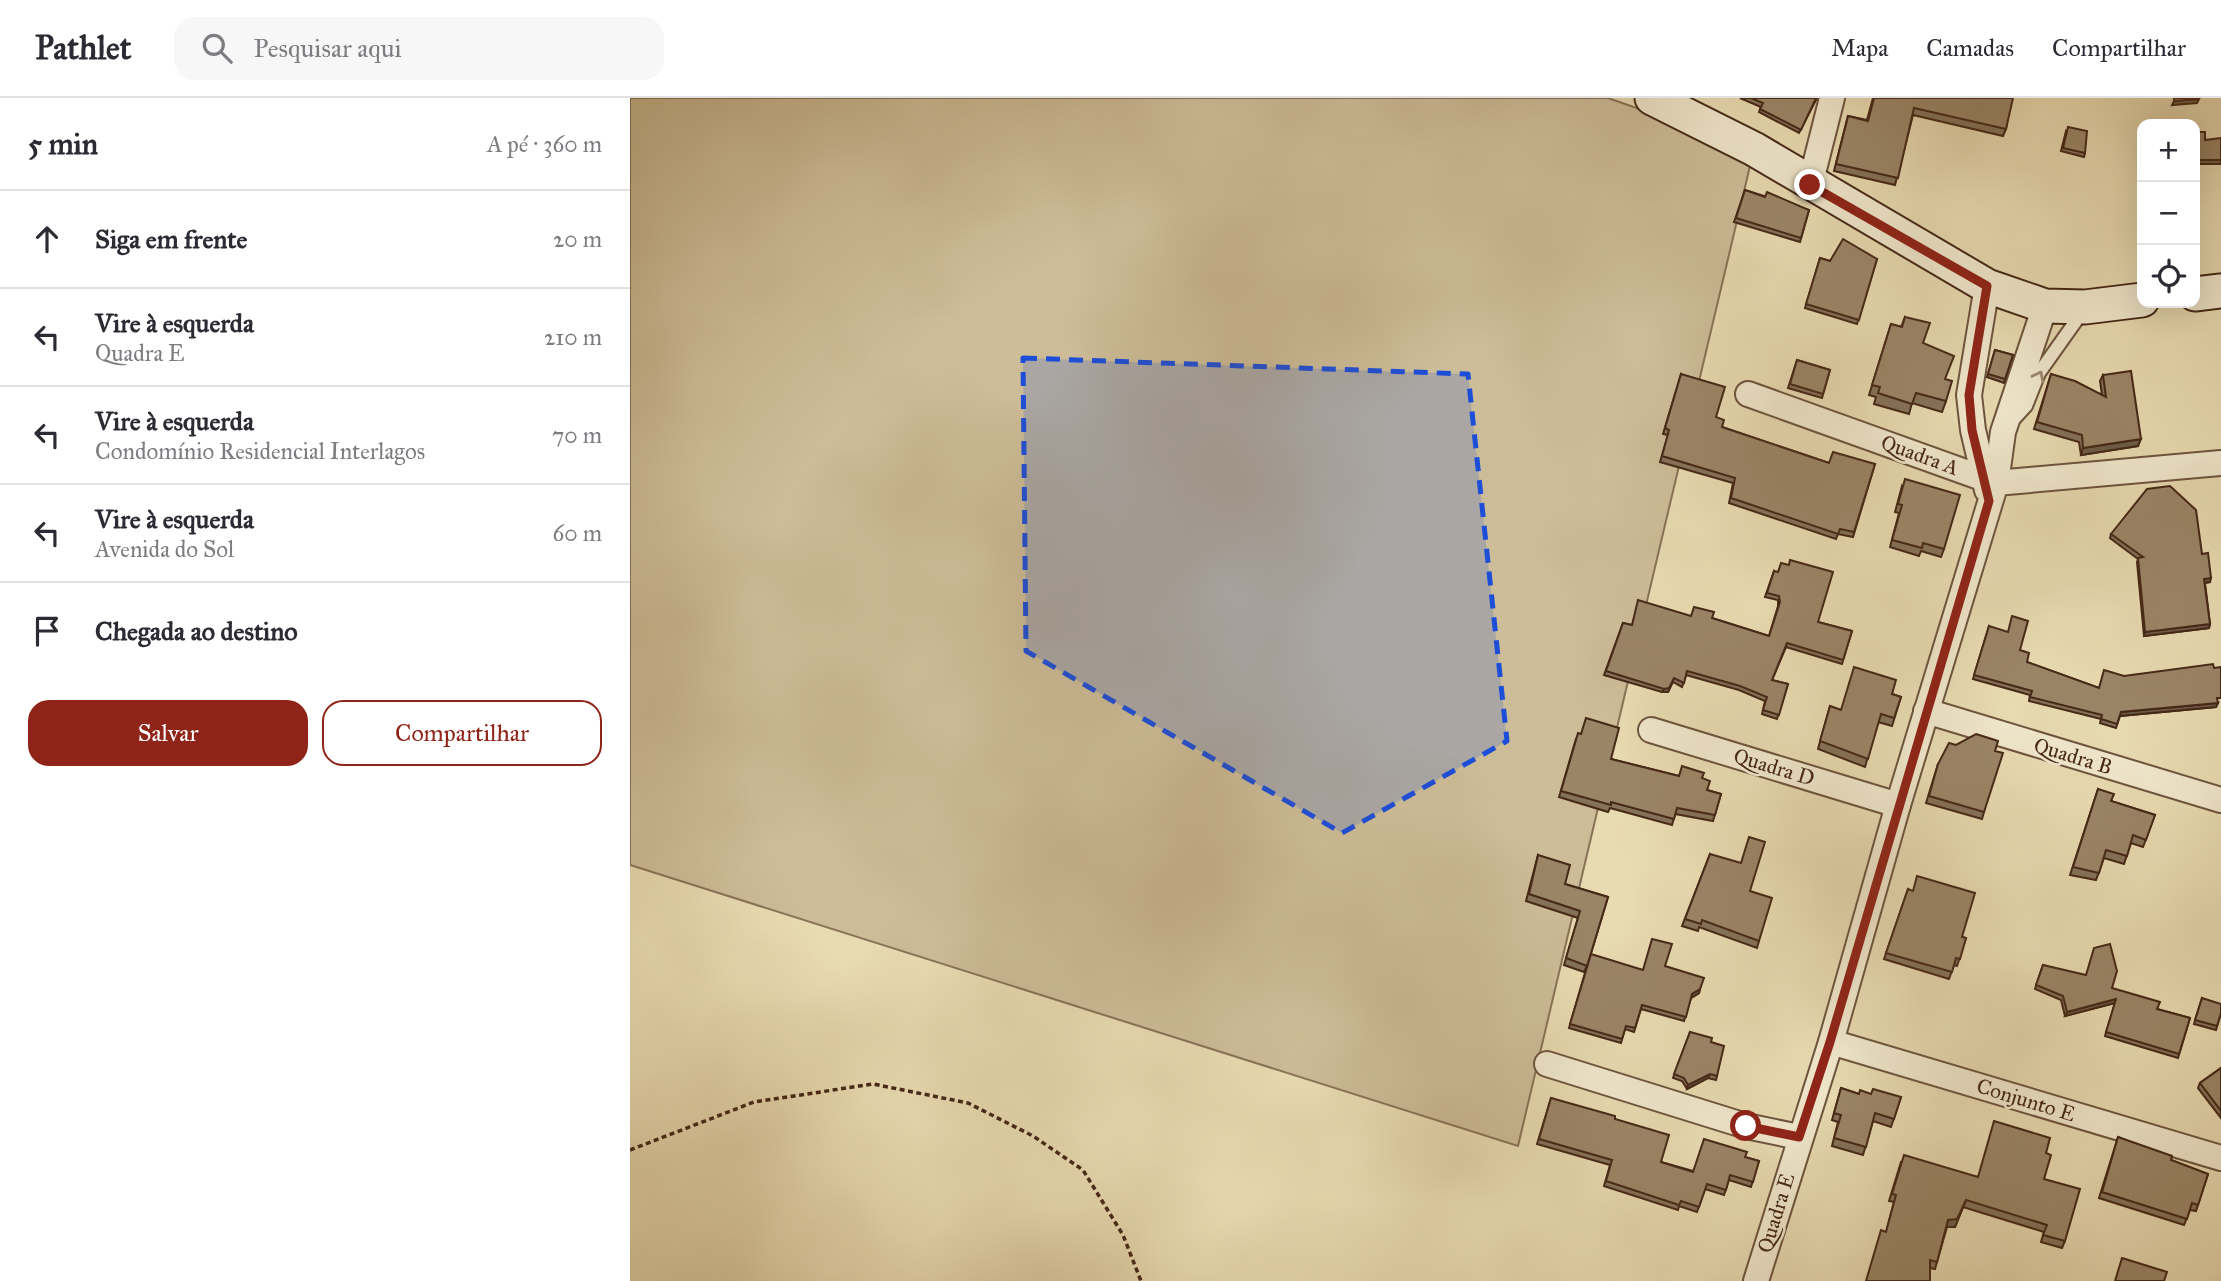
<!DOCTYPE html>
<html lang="pt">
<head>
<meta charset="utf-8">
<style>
	:root { --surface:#fff; --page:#f7f7f7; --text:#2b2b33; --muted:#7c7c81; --line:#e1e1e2; --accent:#8f2418 }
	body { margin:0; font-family:"IM FELL Great Primer",serif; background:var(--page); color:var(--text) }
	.controls { position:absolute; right:21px; top:21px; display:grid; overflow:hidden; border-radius:14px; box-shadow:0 7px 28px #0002 }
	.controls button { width:63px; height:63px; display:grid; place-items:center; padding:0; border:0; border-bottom:2px solid var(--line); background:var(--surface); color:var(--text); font:35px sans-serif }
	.stop { position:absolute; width:21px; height:21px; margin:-16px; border:5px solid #8f2418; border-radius:50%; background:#fff }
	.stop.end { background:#8f2418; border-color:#fff; box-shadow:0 2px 7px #0008 }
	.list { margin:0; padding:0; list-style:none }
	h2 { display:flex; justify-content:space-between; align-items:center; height:91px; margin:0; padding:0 28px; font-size:30px }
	h2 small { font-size:23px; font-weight:400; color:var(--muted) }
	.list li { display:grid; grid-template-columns:46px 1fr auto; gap:21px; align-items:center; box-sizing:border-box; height:98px; padding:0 28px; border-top:2px solid var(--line) }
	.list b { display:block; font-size:26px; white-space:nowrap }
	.list p { margin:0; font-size:23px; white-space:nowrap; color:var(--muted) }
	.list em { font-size:23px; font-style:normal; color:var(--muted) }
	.actions { display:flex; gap:14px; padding:21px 28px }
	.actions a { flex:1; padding:16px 0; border:2px solid var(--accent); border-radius:21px; text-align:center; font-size:24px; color:var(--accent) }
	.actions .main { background:var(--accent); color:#fff }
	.icon { flex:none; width:38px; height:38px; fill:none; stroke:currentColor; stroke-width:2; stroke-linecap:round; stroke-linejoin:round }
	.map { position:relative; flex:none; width:1591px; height:1183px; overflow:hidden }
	header { display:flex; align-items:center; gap:42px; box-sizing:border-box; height:98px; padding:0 35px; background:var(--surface); border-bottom:2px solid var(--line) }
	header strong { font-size:33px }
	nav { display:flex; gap:38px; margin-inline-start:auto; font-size:24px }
	.search { width:490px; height:63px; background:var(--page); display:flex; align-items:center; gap:18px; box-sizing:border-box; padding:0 24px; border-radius:21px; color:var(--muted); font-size:26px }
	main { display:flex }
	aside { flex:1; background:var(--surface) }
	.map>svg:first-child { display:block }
	.green { fill:#ccbc97; stroke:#897257; stroke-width:2 }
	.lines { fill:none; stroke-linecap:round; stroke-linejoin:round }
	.lane-casing { stroke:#6e543e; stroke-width:16 }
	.street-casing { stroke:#6e543e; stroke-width:28 }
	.secondary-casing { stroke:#462817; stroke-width:37 }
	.path { stroke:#462817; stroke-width:3.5; stroke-dasharray:5 3.5; stroke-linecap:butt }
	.lane { stroke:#f0e7cc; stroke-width:12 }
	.street { stroke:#f0e7cc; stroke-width:24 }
	.secondary { stroke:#f0e7cc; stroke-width:33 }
	.wall { fill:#847259; stroke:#462817; stroke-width:2 }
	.shaded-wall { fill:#6c5d48; stroke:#462817; stroke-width:2 }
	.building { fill:#9a8567; stroke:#462817; stroke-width:2 }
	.oneway { stroke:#9b8872 }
	.route { stroke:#8f2418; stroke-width:9 }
	.marked { fill:#1d4ed8; fill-opacity:0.2; stroke:#1d4ed8; stroke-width:5; stroke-dasharray:14 9; stroke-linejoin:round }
	.labels { text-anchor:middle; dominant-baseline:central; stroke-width:5; stroke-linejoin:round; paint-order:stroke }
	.street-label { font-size:21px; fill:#462817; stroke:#f0e7cc }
</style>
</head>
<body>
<header>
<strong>Pathlet</strong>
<div class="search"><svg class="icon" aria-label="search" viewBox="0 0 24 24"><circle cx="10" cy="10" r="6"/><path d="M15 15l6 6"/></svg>Pesquisar aqui</div>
<nav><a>Mapa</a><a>Camadas</a><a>Compartilhar</a></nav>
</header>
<main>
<aside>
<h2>5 min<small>A pé · 360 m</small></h2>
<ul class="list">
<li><svg class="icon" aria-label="ahead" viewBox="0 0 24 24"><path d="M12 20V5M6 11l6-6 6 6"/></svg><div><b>Siga em frente</b></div><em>20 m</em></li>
<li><svg class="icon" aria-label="left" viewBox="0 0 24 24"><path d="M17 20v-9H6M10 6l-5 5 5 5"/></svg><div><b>Vire à esquerda</b><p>Quadra E</p></div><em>210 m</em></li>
<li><svg class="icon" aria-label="left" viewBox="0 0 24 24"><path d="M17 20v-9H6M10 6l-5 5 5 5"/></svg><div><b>Vire à esquerda</b><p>Condomínio Residencial Interlagos</p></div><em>70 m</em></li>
<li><svg class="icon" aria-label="left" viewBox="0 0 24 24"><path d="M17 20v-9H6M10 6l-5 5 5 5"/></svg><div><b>Vire à esquerda</b><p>Avenida do Sol</p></div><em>60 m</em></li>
<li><svg class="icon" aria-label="arrive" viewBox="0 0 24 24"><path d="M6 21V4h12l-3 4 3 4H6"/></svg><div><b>Chegada ao destino</b></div></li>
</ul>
<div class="actions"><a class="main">Salvar</a><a>Compartilhar</a></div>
</aside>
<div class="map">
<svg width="1591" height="1183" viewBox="0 0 1591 1183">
	<rect width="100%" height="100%" fill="#e8dab1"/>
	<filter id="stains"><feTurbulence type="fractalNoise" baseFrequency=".00286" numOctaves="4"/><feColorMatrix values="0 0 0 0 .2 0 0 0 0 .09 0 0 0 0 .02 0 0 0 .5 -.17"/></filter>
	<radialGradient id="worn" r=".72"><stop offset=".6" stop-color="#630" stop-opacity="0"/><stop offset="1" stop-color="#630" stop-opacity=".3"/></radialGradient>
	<path class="green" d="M0,0H978L1124,51L888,1048L0,767Z"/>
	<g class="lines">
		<defs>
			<path id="lane" d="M1384,321L1396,308L1409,275L1453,213"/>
			<g id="street">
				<path d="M1180,87L1202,0"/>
				<path d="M1118,296L1366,385L1591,365"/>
				<path d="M1357,392L1343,332L1339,297L1357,188"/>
				<path d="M1296,613L1591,702"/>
				<path d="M1021,632L1268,707"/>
				<path d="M1201,944L1591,1060"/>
				<path d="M917,966L1116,1028L1169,1039"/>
				<path d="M1126,1183L1201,944L1268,707L1366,385L1373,334L1415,208"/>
			</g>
			<g id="secondary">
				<path d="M1022,0L1124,51L1357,188L1415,208L1455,209L1512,202"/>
				<path d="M1565,196L1591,193"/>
			</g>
		</defs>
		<use href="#lane" class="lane-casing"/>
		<use href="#street" class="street-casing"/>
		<use href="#secondary" class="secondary-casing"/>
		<path class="path" d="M0,1052L124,1004L243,986L338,1005L403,1038L453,1072L493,1137L511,1183"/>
		<use href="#lane" class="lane"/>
		<use href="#street" class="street"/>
		<use href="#secondary" class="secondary"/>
	</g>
	<g class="wall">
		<path d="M1110,0H1187L1169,35L1129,14L1131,9Z"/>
		<path d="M1243,0H1381L1376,31L1373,38L1283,17L1265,87L1204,73L1218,18L1237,22Z"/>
		<path d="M1436,33L1455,55L1454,59L1431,53Z"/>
		<path d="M1115,92L1179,112L1170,144L1104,124Z"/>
		<path d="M1190,160L1200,163L1247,161L1227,226L1175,210Z"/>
		<path d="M1275,219L1293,245L1315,281L1316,303L1312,314L1282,305L1279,316L1244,306L1246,299L1239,297L1261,226L1271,229Z"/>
		<path d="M1365,252L1383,257L1374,285L1357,279Z"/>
		<path d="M1167,262L1200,272L1192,300L1158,290Z"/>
		<path d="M1051,276L1086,319L1092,329L1199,365L1245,366L1223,439L1208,436L1206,441L1099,405L1103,385L1030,364L1038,337L1033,336Z"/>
		<path d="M1421,276L1472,297L1470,283L1473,277L1508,348L1451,357L1449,344L1404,331Z"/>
		<path d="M1272,388L1314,451L1311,459L1291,453L1289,458L1260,449L1269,415L1265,414Z"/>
		<path d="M1481,436L1572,456L1580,484L1575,485L1580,526L1579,530L1514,538L1507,464L1508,461L1480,440Z"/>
		<path d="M1144,473L1188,524L1222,533L1212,566L1156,549L1142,582L1158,586L1147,621L1132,616L1135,603L1109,592L1056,577L1052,589L1043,584L1038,594H1032L974,577L993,525L1001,527L1061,518L1082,520L1139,538L1148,508V502L1135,499Z"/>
		<path d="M1359,528L1390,552L1397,564L1469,590L1588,604L1586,609L1490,618L1486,630L1470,625L1471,621L1399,603L1400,597L1343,581Z"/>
		<path d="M1262,596L1271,599L1262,628L1248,624L1235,669L1188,651L1200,608L1211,612Z"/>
		<path d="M946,641L981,661L1049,678L1072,680L1077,692L1091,696L1083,723L1045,716L1042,727L980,710L978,714L929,699Z"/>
		<path d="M1326,647L1365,653L1354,714L1352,721L1296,705L1308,666Z"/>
		<path d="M1468,691L1481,703L1525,717L1513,749L1501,745L1494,766L1474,760L1466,782L1440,777Z"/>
		<path d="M1080,756L1120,793L1129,843L1127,850L1069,829L1068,833L1052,828Z"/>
		<path d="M908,757L935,786L978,799L960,859L1012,872L1035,868L1070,891L1069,895L1061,900L1054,923L1011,911L1004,934L995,931L991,945L939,930L957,868L954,874L934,867L948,820L896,803Z"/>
		<path d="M1278,791L1332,839L1336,840L1327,868L1324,867L1319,881L1254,861Z"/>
		<path d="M1413,867L1482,890L1527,911L1560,920L1548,960L1475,938L1485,905L1435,918L1431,902L1405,891Z"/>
		<path d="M1572,900L1591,915L1586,932L1564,926Z"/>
		<path d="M1060,934L1081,944L1087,978L1086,982L1078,980L1057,991L1052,983L1043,980Z"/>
		<path d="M1591,970V1020L1568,990L1570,985Z"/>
		<path d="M1211,990L1229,996H1241L1271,999L1261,1029L1243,1023L1233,1057L1202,1048L1208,1024L1202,1022Z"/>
		<path d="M921,1000L985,1021L1031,1064L1063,1073L1115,1059L1129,1063L1121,1089L1099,1082L1094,1097L1075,1091L1067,1114L1049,1108L1048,1112L974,1088L980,1067L907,1046Z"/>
		<path d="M1488,1039L1541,1062L1578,1076L1566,1113L1560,1112L1554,1127L1469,1100Z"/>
		<path d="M1416,1055L1414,1081L1435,1143L1432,1150L1411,1144L1414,1134L1333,1109L1325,1129H1317L1305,1171L1300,1170L1256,1134L1264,1104L1259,1103L1271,1064L1347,1079Z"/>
	</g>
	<g class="shaded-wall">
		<path d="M1569,1L1567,5L1542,7L1544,3Z"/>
		<rect x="1565" y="62" width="26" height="4"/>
		<path d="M1511,341L1508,348L1451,357L1453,350Z"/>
		<path d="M1581,480L1580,484L1573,485L1574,481Z"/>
		<path d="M1580,526L1579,530L1514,538L1515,534Z"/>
		<path d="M1044,580L1038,594H1032L1034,591Z"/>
		<path d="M1588,605L1586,609L1489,618L1491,614Z"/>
		<path d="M1070,891L1069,895L1061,900L1062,896Z"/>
		<path d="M1486,901L1485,905L1435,918L1437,914Z"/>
		<path d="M1080,976L1078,980L1057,991L1058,987Z"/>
		<path d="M1336,1102L1325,1129H1316L1318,1122Z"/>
	</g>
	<g class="building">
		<path d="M1121,0H1186L1171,32L1130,11L1133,5Z"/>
		<path d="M1244,0H1383L1376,31L1284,10L1268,80L1206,66L1218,18L1238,23Z"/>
		<path d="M1544,0H1569V1L1544,3Z"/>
		<path d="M1438,29L1457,33L1455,55L1433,50Z"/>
		<path d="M1565,34H1575V42L1591,40V62H1565Z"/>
		<path d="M1115,92L1135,99L1137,94L1179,112L1171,140L1106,120Z"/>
		<path d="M1213,141L1247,161L1229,222L1176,206L1190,160L1200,163Z"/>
		<path d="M1275,219L1300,225L1293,245L1324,258L1315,281L1322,283L1316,303L1286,295L1282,306L1248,295L1250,289L1242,287L1261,226L1272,229Z"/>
		<path d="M1365,252L1383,257L1375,281L1358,276Z"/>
		<path d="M1167,262L1200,272L1193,296L1160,286Z"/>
		<path d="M1501,273L1511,341L1453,350L1452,337L1407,324L1421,276L1445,283L1476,299L1473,277Z"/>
		<path d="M1051,276L1095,289L1086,319L1094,322L1092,329L1199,365L1203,354L1245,366L1224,434L1210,431L1208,436L1101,400L1105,380L1032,358L1039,332L1035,330Z"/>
		<path d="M1275,381L1330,397L1314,451L1293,445L1292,450L1262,442L1272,407L1268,406Z"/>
		<path d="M1540,388L1566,412L1572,456L1578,455L1581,480L1574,481L1580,526L1515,534L1508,460L1513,459L1481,436L1517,391Z"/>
		<path d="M1160,462L1203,474L1188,524L1222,533L1213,562L1157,545L1142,582L1158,586L1149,617L1133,612L1137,599L1110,588L1057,573L1054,585L1044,580L1039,590L1034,591L976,573L993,525L1002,527L1008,502L1061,518L1064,509L1084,514L1082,520L1139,538L1150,504L1149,498L1137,495L1144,473L1148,474L1151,465L1159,467Z"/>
		<path d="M1382,518L1398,523L1390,552L1399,555L1397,564L1469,590L1474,572L1494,578L1583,566L1584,570L1591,569V600H1587L1588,605L1491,614L1487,626L1471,621L1472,617L1400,599L1402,593L1344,577L1359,528L1378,534Z"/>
		<path d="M1224,569L1266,582L1262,596L1271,599L1264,620L1251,616L1238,661L1190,643L1200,608L1211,612Z"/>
		<path d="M956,620L989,630L981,661L1049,678L1052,668L1074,675L1072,680L1080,683L1077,692L1091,696L1085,717L1047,710L1044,721L981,704V707L931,693L948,635L951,636Z"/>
		<path d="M1346,636L1368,643L1365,653L1373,655L1354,714L1299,698L1308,666L1319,645L1326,647Z"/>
		<path d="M1468,691L1484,696L1481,703L1525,717L1516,742L1503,737L1497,758L1476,752L1469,775L1443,769Z"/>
		<path d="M1119,739L1135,744L1120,793L1142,800L1129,843L1072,822L1071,826L1055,821L1080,756L1111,765Z"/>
		<path d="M908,757L940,767L935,786L978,799L957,868L936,860L950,813L899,796Z"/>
		<path d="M1287,778L1345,795L1332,839L1336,840L1330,861L1326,860L1322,874L1256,855L1278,791L1283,793Z"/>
		<path d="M1022,841L1042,846L1035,868L1074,880L1070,891L1062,896L1056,919L1012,907L1005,930L996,928L992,941L940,926L961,856L1013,872Z"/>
		<path d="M1480,846L1487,873L1482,890L1530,904L1527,911L1560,920L1549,956L1476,934L1486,901L1437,914L1433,898L1406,887L1413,867L1456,877L1464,850Z"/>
		<path d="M1572,900L1591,906V915L1587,928L1565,922Z"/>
		<path d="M1060,934L1082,940L1081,944L1094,948L1087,978L1080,976L1058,987L1054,980L1044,976Z"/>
		<path d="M1591,970V1013L1570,985Z"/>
		<path d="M1211,990L1229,996L1230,992L1241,996L1243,991L1271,999L1264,1021L1245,1015L1236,1049L1204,1040L1211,1017L1204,1015Z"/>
		<path d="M921,1000L985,1018V1021L1039,1037L1031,1064L1063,1074L1074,1041L1117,1054L1115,1059L1129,1063L1123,1084L1100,1077L1096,1092L1077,1086L1069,1109L1051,1103L1049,1107L976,1083L982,1062L909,1041Z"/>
		<path d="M1364,1023L1420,1040L1416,1055L1421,1057L1414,1081L1450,1091L1435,1143L1413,1137L1417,1127L1336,1102L1327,1121L1318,1122L1307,1164L1300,1162V1183H1236L1251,1132L1256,1134L1266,1097L1262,1096L1274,1057L1348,1079Z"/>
		<path d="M1488,1039L1542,1058L1541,1062L1578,1076L1568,1107L1562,1105L1557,1121L1472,1094Z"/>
		<path d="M1492,1160L1537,1174L1534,1183H1485Z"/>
	</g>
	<defs><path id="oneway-chevron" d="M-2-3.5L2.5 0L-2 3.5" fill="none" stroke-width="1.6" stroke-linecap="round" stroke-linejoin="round" transform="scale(1.75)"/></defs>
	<use class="oneway" href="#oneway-chevron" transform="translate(1409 278) rotate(-63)"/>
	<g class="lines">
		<path class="route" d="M1116,1028L1169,1039L1200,944L1359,403L1342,332L1339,297L1357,188L1180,87"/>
	</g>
	<path class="marked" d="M393,260L838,276L877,643L712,735L396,553Z"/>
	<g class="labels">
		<g class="street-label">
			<text transform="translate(1290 357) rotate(20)">Quadra A</text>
			<text transform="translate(1443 658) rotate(17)">Quadra B</text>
			<text transform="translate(1144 669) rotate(17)">Quadra D</text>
			<text transform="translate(1396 1002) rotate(17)">Conjunto E</text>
			<text transform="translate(1146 1115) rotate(-73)">Quadra E</text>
		</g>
	</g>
	<rect width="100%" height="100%" filter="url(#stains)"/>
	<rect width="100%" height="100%" fill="url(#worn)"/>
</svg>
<div class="controls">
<button>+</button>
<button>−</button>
<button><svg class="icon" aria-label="locate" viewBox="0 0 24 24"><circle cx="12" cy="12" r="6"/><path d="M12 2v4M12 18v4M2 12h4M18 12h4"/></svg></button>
</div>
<div class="stop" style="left:1116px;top:1028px"></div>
<div class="stop end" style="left:1180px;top:87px"></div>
</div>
</main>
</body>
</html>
